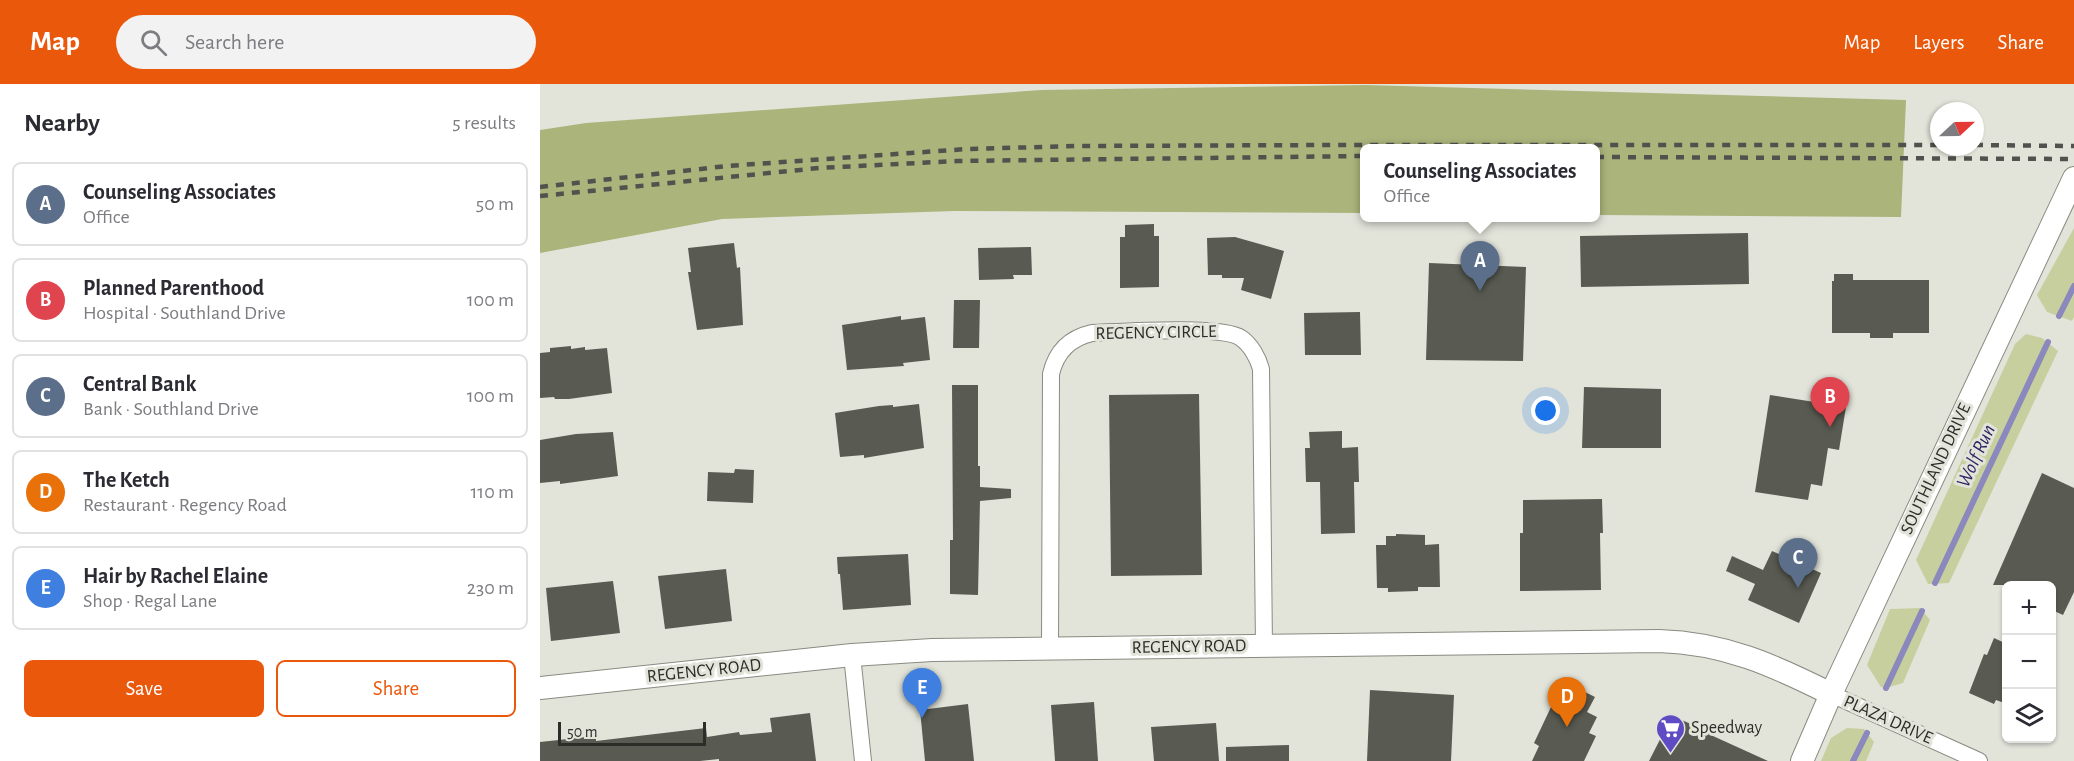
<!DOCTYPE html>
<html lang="en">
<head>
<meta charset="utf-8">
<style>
	:root { --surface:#fff; --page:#f2f2f3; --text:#2b2b33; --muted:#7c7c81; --line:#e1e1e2; --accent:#ea580c }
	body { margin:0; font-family:"Alegreya Sans",sans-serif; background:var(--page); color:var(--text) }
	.controls { position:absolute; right:18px; bottom:18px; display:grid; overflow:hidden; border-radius:9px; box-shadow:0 2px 4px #0004 }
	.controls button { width:54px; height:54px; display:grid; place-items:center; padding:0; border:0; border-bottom:2px solid var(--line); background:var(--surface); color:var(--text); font:30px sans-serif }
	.compass { position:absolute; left:1390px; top:18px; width:54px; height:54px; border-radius:50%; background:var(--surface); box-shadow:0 2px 4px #0004; rotate:68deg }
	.scale { position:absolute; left:18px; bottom:15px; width:148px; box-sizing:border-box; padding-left:6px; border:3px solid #2c2d29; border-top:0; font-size:16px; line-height:21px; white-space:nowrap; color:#2c2d29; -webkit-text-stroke:4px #e2e4da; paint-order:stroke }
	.you { position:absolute; left:1006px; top:327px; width:21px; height:21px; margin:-15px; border:4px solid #fff; border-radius:50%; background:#1a73e8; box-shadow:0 0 0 9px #1a73e833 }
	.badge { display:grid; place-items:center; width:39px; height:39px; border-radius:50%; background:var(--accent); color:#fff; font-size:20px; font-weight:700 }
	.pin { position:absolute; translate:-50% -50px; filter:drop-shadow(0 2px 3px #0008) }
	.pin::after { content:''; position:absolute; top:32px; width:21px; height:18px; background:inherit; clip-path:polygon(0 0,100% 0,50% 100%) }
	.popup { position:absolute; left:820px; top:60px; width:240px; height:78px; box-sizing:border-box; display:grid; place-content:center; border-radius:9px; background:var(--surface); filter:drop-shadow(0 2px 4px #0005); font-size:20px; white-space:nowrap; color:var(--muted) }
	.popup b { font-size:22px; color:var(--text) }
	.popup::after { content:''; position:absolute; left:50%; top:100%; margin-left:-12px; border:12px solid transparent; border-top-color:var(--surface) }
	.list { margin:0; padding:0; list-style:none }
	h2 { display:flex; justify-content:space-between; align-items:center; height:78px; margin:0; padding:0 24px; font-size:26px }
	h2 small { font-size:20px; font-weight:400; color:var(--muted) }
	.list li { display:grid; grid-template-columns:39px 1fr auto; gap:18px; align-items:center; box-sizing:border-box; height:84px; margin:0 12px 12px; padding:0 12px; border:2px solid var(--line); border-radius:9px }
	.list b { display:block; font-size:22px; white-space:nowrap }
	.list p { margin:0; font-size:20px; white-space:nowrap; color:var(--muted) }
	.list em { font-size:20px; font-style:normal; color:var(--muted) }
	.actions { display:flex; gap:12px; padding:18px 24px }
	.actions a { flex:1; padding:14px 0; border:2px solid var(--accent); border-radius:9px; text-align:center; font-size:21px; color:var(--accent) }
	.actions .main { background:var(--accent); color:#fff }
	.icon { flex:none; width:33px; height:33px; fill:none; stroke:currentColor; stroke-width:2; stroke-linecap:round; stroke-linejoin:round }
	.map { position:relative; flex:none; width:1534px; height:677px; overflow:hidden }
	header { display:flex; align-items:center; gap:36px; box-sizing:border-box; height:84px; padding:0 30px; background:var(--accent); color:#fff }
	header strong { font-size:28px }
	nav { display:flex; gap:33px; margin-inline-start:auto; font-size:21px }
	.search { width:420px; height:54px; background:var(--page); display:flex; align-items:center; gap:15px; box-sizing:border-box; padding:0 21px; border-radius:33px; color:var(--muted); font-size:22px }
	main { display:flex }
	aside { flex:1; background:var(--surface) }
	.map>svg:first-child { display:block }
	.green { fill:#c7cf9f }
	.forest { fill:#abb47b }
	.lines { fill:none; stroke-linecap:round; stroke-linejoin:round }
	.stream { stroke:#8a88bc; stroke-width:6 }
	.building { fill:#595b52 }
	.street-casing { stroke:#898b81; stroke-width:18 }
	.secondary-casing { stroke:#898b81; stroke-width:24 }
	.street { stroke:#fff; stroke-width:16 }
	.secondary { stroke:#fff; stroke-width:22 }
	.rail { stroke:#51524d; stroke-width:4.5; stroke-dasharray:8 8; stroke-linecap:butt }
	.labels { text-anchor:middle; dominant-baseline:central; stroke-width:6; stroke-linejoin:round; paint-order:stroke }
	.street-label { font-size:18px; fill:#2c2d29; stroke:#e2e4da }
	.poi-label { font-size:18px; fill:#2c2d29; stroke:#e2e4da; text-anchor:start }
	.water-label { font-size:20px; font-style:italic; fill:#2d2363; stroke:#e2e4da }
</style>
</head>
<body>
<header>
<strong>Map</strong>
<div class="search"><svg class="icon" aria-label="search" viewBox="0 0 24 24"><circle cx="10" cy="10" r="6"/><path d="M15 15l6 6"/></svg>Search here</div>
<nav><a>Map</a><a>Layers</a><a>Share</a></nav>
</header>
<main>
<aside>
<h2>Nearby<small>5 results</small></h2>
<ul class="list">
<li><span class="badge" style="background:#5c6f8a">A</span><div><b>Counseling Associates</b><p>Office</p></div><em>50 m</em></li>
<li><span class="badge" style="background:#e0444e">B</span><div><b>Planned Parenthood</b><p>Hospital · Southland Drive</p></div><em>100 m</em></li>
<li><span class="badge" style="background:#5c6f8a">C</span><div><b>Central Bank</b><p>Bank · Southland Drive</p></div><em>100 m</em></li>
<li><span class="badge" style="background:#e8710a">D</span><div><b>The Ketch</b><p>Restaurant · Regency Road</p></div><em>110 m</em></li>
<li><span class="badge" style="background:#3f7fe0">E</span><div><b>Hair by Rachel Elaine</b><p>Shop · Regal Lane</p></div><em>230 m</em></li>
</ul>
<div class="actions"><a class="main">Save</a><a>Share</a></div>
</aside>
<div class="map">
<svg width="1534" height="677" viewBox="0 0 1534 677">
	<rect width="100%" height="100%" fill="#e2e4da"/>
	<g class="green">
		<path d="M1534,144V233L1532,237L1507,228L1497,211Z"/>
		<path d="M1486,250L1502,254L1518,267L1409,499L1388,500L1376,476L1475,260Z"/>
		<path d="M1380,524L1390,536L1363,599L1346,604L1341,603L1327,581L1350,525Z"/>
		<path d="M1307,644L1324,645L1334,658L1326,677H1281L1291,654Z"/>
	</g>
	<path class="forest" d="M825,1L1366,16L1361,133L1056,131V64H824V129L414,127L182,135L0,169V46L46,39L501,6Z"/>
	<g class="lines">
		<g class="stream">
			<path d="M1519,232L1534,202"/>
			<path d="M1395,499L1508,258"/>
			<path d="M1346,604L1382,527"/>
			<path d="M1313,677L1327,649"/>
		</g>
	</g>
	<g class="building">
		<path d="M614,140V152H619V203L580,204V153H585V141Z"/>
		<path d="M1208,149L1209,200L1041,203L1040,152Z"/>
		<path d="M695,153L744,167L731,215L701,206L704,194H682V191H668L667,154Z"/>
		<path d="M194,159L197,184L200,183L203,241L157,246L148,188H151L148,164Z"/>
		<path d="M491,163L492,191H473L474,195L439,196L438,164Z"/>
		<path d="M889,179L986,183L983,277L886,276Z"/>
		<path d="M1294,190H1313V196H1389V249H1353V254H1330V249H1292V197H1294Z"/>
		<path d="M414,216H440L439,264H413Z"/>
		<path d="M820,228L821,271H765L764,229Z"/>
		<path d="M361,232V236L385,233L390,276L363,279L364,282L307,286L302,241Z"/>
		<path d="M31,262V265L45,263V266L67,264L72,309L29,315H15L14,313L0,314V269L10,268V264Z"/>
		<path d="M412,301H438V382H440V403L471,405V414L440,417L438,511L410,510V456H413Z"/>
		<path d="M1044,303L1121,305V364H1042Z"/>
		<path d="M659,310L662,491L571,492L569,311Z"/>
		<path d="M1230,311L1306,323L1299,366L1288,364L1282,402L1271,400L1268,416L1215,408Z"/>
		<path d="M379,320L384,364L324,374V371L300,373L295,329L339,322L353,321V323Z"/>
		<path d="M802,347V364L818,363L819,398H814L815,449L781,450L780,398H766L765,364H770L769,348Z"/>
		<path d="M73,348L78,392L20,400V397L0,399V356L36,350Z"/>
		<path d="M195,385L214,386L213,419L167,417L168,388L194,389Z"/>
		<path d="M1502,389L1534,404V508L1523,531L1512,526V501H1453Z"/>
		<path d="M1062,415L1063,449H1060L1061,506L980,507V449H983V416Z"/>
		<path d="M856,450L885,451V461L899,460L900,503H878V507L848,508V504H837L836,461H846V452H856Z"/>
		<path d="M1232,467L1281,489L1259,539L1208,516L1215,500L1186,487L1192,472L1223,486Z"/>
		<path d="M368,470L371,521L303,526L300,490H298L297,473Z"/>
		<path d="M186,485L192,537L125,545L118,492Z"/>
		<path d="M73,497L80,549L11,557L6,504Z"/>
		<path d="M1454,554L1467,560V620L1456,616L1454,620L1429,609L1444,570L1447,571Z"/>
		<path d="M1037,604L1055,613L1047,628L1057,633L1049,649L1056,652L1044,677H992L999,662L994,659L1011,623L1018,626L1022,617L1029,621Z"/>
		<path d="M830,606L914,611L911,677H827Z"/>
		<path d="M554,618L558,677H515L511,621Z"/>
		<path d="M428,620L434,677H385L380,626Z"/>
		<path d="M270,629L276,677H179V675L160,677H0V658L56,652V657L166,644L167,653L199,648L200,651L232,648L230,634Z"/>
		<path d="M1132,632L1163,645L1162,647L1228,677H1109Z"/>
		<path d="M676,639L679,677H614L611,643Z"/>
		<path d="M749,661V677H686V663Z"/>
	</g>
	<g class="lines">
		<defs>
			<g id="street">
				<path d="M510,564L511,290C516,268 530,254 552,249C580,248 683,241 701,254C711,261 718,274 721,285L724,563"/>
				<path d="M312,571L323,677"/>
				<path d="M1291,610L1439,677"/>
			</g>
			<g id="secondary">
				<path d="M0,604L312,571L392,566L1119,557C1185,559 1233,581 1291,610"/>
				<path d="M1262,677L1291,610L1534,94"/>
			</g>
		</defs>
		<use href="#street" class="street-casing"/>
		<use href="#secondary" class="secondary-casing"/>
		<use href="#street" class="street"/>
		<use href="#secondary" class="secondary"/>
		<g class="rail">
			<path d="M1435,61L1534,62"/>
			<path d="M1056,73L1534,75"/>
			<path d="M0,103L187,82L427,65L538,62L797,61H1399"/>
			<path d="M0,112L279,84L417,77L824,72"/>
		</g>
	</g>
	<defs>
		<symbol id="supermarket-pin" viewBox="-11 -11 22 30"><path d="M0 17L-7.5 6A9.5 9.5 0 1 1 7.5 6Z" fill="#5f4cc5" stroke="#e2e4da"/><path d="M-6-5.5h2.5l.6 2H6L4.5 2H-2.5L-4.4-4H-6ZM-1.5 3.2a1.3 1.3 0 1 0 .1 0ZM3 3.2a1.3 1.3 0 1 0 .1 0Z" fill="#fff"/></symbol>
	</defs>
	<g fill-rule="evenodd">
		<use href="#supermarket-pin" x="1114" y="628" width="33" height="45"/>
	</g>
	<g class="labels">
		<g class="street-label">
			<text transform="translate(616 249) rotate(-1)">REGENCY CIRCLE</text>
			<text transform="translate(1396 385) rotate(-65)">SOUTHLAND DRIVE</text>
			<text transform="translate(649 563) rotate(-1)">REGENCY ROAD</text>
			<text transform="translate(164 587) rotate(-6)">REGENCY ROAD</text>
			<text transform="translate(1348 636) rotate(24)">PLAZA DRIVE</text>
		</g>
		<g class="poi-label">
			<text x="1151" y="644">Speedway</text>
		</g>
		<g class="water-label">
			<text transform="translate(1436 372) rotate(-65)">Wolf Run</text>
		</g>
	</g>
</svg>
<div class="controls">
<button>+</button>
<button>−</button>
<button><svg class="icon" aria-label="layers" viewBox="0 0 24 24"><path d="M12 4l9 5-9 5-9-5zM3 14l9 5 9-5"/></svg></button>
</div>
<svg class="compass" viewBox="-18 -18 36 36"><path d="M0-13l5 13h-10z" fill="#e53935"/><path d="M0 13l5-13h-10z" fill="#7c7c81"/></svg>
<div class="scale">50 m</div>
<div class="you"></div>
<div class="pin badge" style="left:940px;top:207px;background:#5c6f8a">A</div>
<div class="popup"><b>Counseling Associates</b>Office</div>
<div class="pin badge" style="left:1290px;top:343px;background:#e0444e">B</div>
<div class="pin badge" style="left:1258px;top:504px;background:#5c6f8a">C</div>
<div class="pin badge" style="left:1027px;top:643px;background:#e8710a">D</div>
<div class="pin badge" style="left:382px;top:634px;background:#3f7fe0">E</div>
</div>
</main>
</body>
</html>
